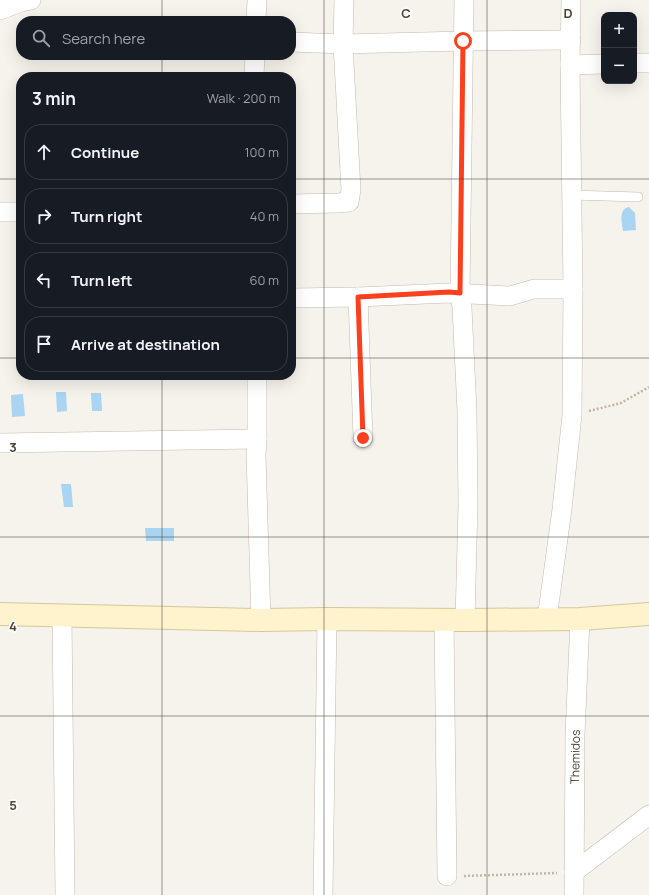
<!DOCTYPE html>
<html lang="en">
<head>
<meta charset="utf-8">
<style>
	:root { --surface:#171b24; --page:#20242c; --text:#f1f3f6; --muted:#9ea1a6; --line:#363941 }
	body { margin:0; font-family:Manrope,sans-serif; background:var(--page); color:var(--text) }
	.controls { position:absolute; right:12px; top:12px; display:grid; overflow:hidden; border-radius:8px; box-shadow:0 4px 16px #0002 }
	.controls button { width:36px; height:36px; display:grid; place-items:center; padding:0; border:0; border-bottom:1px solid var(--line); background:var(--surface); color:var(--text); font:20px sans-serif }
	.stop { position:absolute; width:12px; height:12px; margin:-9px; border:3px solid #fc3f1d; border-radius:50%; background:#fff }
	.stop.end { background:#fc3f1d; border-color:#fff; box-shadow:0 1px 4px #0008 }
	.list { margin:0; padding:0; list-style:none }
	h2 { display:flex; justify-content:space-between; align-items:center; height:52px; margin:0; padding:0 16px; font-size:17px }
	h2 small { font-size:13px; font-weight:400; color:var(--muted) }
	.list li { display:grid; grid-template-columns:26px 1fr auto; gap:12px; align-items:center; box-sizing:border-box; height:56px; margin:0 8px 8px; padding:0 8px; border:1px solid var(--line); border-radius:16px }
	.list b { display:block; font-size:15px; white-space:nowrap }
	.list em { font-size:13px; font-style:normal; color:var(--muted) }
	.icon { flex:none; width:22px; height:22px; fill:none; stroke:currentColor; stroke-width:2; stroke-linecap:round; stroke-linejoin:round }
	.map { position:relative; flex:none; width:649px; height:895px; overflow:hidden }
	.search { position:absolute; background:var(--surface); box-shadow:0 4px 16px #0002; left:16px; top:16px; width:280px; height:44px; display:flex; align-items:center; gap:10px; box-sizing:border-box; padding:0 14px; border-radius:16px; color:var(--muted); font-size:15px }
	.panel { position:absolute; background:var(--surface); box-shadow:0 4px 16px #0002; left:16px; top:72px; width:280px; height:308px; border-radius:16px }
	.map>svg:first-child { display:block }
	.water { fill:#a9d4f2 }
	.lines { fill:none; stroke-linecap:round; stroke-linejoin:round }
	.lane-casing { stroke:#c2bbae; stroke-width:10 }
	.street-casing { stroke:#c2bbae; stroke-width:20 }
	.secondary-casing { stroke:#d6c79b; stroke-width:24 }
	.path { stroke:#c4b79f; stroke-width:2.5; stroke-dasharray:2 2; stroke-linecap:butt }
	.lane { stroke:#fff; stroke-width:9 }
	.street { stroke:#fff; stroke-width:19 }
	.secondary { stroke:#fff3cd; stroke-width:22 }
	.route { stroke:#fc3f1d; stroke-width:5 }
	.grid { fill:none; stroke:#4b4439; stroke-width:1; stroke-opacity:0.55 }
	.labels { text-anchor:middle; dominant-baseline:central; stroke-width:3; stroke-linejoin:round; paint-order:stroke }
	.street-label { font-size:12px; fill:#4b4439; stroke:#fff }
	.grid-label { font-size:13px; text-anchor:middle; font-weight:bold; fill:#4b4439; stroke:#fff; stroke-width:3; stroke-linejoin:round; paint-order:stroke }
</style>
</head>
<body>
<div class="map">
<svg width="649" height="895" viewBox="0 0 649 895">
	<rect width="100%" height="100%" fill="#f6f3ec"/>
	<g class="water">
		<path d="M629,207L635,213L636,230L623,231C622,223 618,209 629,207Z"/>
		<path d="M56,392H66L67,411L57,412Z"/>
		<path d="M91,393H101L102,411H92Z"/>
		<path d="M23,394L25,416L12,417L11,395Z"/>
		<path d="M61,484H71L73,507H64Z"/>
		<path d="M145,528H174V541H146Z"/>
	</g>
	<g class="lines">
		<defs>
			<path id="lane" d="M571,195L638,197"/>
			<g id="street">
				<path d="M464,0L460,293L462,308L467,411L468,505L465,620"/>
				<path d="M0,10L21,2L31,0"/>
				<path d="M256,21L257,0"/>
				<path d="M291,42L343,44L463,41L571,40"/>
				<path d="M634,63H649"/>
				<path d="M570,65L604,64"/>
				<path d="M254,77L255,55"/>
				<path d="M291,204L338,203L349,202L351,190L343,44L344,0"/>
				<path d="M0,212H21"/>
				<path d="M358,297L449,293L510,296L534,289H573"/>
				<path d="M291,298L358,297L363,438"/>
				<path d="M257,375V439L256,455L261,620"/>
				<path d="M0,443L257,439"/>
				<path d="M62,615L65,895"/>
				<path d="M444,619L447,876"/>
				<path d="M547,619L562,509L572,415L573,289L570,65L571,0"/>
				<path d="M574,872L649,815"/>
				<path d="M323,895L327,619"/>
				<path d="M574,895L575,735L580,619"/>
			</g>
			<path id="secondary" d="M0,614L261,620L327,619L465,620L580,619L649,614"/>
		</defs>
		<use href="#lane" class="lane-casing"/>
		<use href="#street" class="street-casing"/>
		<use href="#secondary" class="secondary-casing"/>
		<g class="path">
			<path d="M589,411L621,403L649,387"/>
			<path d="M464,876L557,873"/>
		</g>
		<use href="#lane" class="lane"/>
		<use href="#street" class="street"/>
		<use href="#secondary" class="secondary"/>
	</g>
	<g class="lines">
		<path class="route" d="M363,438L358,297L449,292L460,293L463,41"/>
	</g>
	<path class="grid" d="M162,0V21M324,0V895M487,0V895M162,55V77M0,179H21M291,179H649M0,358H21M291,358H649M162,375V895M0,537H649M0,716H649"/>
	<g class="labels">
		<g class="street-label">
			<text transform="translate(575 757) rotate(-89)">Themidos</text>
		</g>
	</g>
	<g class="grid-label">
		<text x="406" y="18">C</text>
		<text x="568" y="18">D</text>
		<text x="13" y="452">3</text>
		<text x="13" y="631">4</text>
		<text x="13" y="810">5</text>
	</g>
</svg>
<div class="controls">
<button>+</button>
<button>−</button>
</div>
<div class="stop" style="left:463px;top:41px"></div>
<div class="stop end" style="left:363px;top:438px"></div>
<div class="search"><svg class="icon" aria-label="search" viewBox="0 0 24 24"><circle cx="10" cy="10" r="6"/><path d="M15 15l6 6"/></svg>Search here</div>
<section class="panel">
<h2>3 min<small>Walk · 200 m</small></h2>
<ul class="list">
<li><svg class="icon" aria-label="ahead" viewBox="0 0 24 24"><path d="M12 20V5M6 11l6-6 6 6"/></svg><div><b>Continue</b></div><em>100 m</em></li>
<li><svg class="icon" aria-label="right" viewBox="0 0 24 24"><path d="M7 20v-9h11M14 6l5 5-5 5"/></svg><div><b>Turn right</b></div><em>40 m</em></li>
<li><svg class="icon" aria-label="left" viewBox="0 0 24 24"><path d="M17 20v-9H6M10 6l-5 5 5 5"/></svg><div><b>Turn left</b></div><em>60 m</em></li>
<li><svg class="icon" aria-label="arrive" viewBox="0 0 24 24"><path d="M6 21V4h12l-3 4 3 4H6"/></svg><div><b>Arrive at destination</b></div></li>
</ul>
</section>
</div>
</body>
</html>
